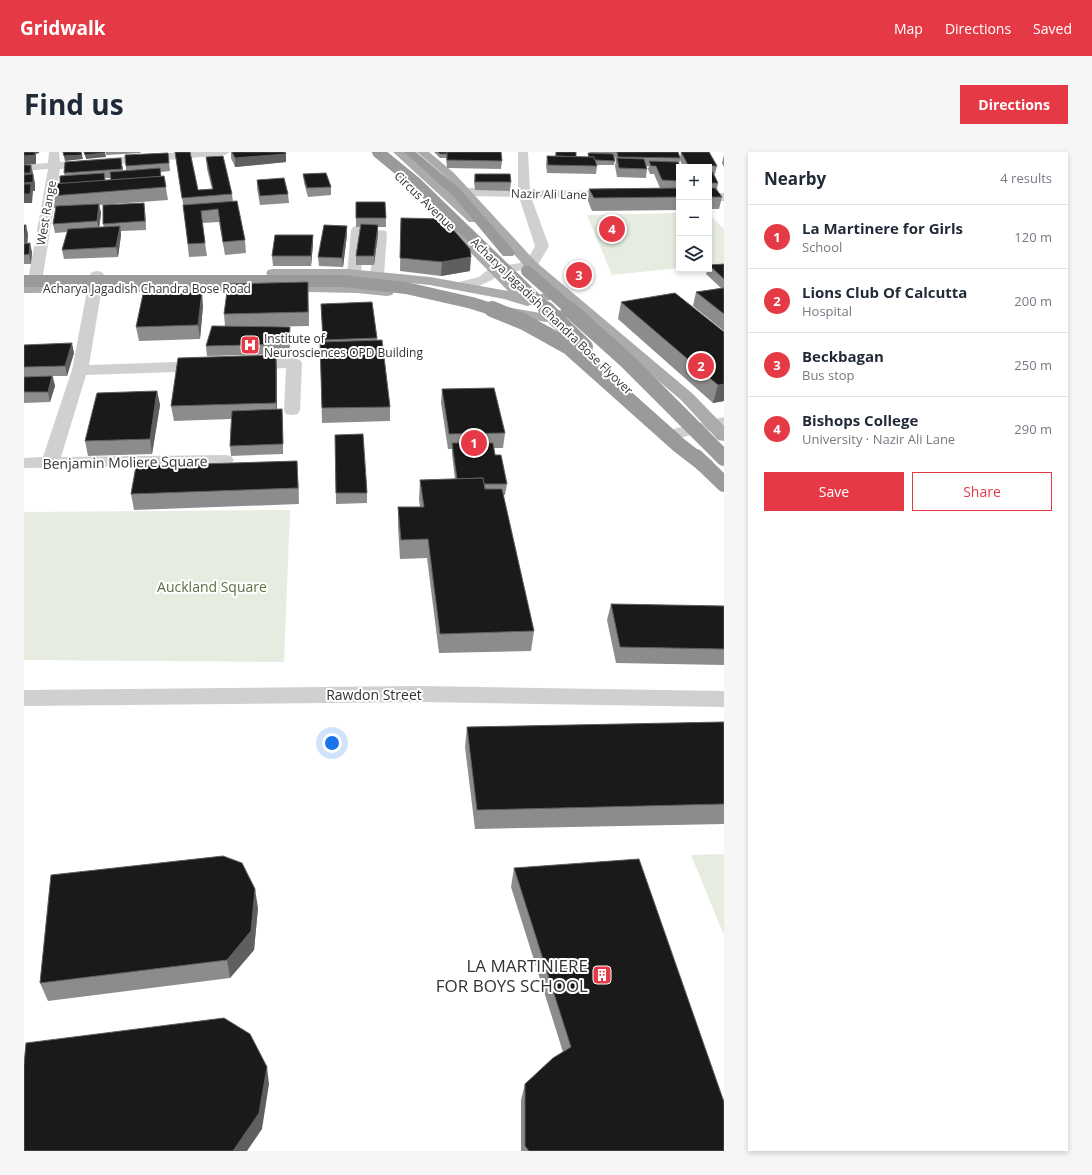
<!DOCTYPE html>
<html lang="en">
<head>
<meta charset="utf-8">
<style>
	:root { --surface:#fff; --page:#f6f6f7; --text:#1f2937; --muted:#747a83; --line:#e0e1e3; --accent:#e63946 }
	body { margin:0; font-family:"Open Sans",sans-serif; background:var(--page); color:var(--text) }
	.controls { position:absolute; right:12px; top:12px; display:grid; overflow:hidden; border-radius:0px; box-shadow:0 2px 6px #0003 }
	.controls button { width:36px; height:36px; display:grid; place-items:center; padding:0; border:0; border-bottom:1px solid var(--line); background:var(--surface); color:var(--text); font:20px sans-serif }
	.you { position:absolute; left:308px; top:591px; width:14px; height:14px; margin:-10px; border:3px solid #fff; border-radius:50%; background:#1a73e8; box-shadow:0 0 0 6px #1a73e833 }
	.badge { display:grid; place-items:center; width:26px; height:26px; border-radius:50%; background:var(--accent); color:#fff; font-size:13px; font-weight:700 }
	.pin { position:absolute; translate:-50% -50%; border:2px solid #fff; box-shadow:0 1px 4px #0006 }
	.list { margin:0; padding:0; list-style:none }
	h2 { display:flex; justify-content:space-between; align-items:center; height:52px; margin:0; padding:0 16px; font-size:17px }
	h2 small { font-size:13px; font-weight:400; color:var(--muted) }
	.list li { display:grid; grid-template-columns:26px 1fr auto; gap:12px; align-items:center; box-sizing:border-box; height:64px; padding:0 16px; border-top:1px solid var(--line) }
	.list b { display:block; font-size:15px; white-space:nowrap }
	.list p { margin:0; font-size:13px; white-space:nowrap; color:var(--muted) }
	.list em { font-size:13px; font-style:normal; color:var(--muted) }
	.actions { display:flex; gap:8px; padding:12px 16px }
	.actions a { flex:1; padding:9px 0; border:1px solid var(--accent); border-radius:0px; text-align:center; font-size:14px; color:var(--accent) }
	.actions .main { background:var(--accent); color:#fff }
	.icon { flex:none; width:22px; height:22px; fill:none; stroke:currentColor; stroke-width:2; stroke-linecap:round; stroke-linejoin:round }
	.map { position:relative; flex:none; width:700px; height:999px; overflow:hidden; border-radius:0px }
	header { display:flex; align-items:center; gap:24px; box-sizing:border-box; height:56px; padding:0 20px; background:var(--accent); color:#fff }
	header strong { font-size:19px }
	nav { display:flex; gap:22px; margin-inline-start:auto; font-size:14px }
	.intro { display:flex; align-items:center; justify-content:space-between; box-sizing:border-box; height:96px; padding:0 24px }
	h1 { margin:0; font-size:28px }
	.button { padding:10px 18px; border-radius:0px; background:var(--accent); color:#fff; font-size:14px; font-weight:700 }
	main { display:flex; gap:24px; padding:0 24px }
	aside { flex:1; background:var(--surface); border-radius:0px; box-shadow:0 2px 6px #0003 }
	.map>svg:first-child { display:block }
	.green { fill:#e6ecdf }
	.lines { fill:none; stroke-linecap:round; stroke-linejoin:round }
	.minor { fill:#d0d0d0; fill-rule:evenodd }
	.major { fill:#ababab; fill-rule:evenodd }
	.highway { fill:#9a9a9a; fill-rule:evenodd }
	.highway-bridge-far1 { stroke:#9a9a9a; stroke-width:12 }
	.highway-bridge { stroke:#9a9a9a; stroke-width:16 }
	.wall { fill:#8c8c8c; fill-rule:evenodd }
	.shaded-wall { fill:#5f5f5f }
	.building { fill:#1a1a1a; stroke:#5f5f5f }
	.labels { text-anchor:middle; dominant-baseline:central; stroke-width:4; stroke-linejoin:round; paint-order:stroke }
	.far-street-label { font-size:12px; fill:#333; stroke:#fff }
	.far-poi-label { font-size:12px; fill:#333; stroke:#fff; text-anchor:start }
	.street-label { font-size:14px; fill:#333; stroke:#fff }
	.park-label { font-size:14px; fill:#56703f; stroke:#fff }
	.near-poi-label { font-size:17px; fill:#333; stroke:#fff; text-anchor:end }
</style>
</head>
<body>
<header>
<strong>Gridwalk</strong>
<nav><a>Map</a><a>Directions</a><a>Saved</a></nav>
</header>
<div class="intro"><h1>Find us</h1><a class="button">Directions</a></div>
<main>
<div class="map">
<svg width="700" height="999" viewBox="0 0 700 999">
	<rect width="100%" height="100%" fill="#fff"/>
	<g class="green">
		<path d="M655,61V116L588,123L563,63Z"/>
		<path d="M685,62L700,77V111L685,113Z"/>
		<path d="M266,358L260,510L0,508V360Z"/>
		<path d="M700,702V783L667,703Z"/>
	</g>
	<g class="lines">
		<g class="minor">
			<path d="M25,0H35L36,10L159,0H206L201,3L36,17L19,123L17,126L12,127L7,126L5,123L24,17L0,19V13L24,11Z"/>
			<path d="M494,0H504L506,38L655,40V48L507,45L525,94L512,116L475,122L468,128L455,134L436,138L431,137L429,134L431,131L455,125L466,116L502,110L511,94L495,45L443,44L439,43L437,40L439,37L443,36L494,37Z"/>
			<rect x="685" y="41" width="15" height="8"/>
			<path d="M333,74L337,75L339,78L337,122L335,125L330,126L325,125L323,122L327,78L329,75Z"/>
			<path d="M357,78L362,79L363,82L360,123L358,126L353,127L348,126L346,123L351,82L352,79Z"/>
			<path d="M73,119L78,120L80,123L65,213L183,209L189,211L191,214L189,217L183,219L62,223L37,305L201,303L207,304L210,308L207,312L201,313L0,316V306L19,305L48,218L66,123L68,120Z"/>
			<path d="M270,206L276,208L278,211L276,258L274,262L268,263L262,262L260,258L262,216L223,218L217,216L215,213L217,210L223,208Z"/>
			<path d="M700,265V275L643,289L637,288L634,284L637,280Z"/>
			<path d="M396,534L700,539V555L396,550L0,554V538Z"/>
		</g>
		<g class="major">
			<path d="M369,0H381L453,64L455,67L453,70H445Z"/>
			<path d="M393,0H405L430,21L512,110L669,242L700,274V289L694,288L657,248L556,162L522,170L477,162L472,161L470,158L472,155L477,154L522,162L548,155L537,145L503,154L480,147L406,133L324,125L244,124L242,121L244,118L249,117H324L406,125L484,139L408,61L406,58L408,55H416L506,145L529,139L502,116L422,25Z"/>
			<path d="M237,131L333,133L368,137L370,140L368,143L363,144L333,141L237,139L0,141V133Z"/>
		</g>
		<path class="highway" d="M380,0H392L437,38L489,98L491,101L489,104H479L429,44Z"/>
		<g class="highway-bridge-far1">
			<path d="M354,0L393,32L523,158"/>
			<path d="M503,119L547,158"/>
			<path d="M0,129H319L382,136L448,151L470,158"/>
		</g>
		<g class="highway-bridge">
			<path d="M468,157L500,170L545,195L656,294L682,314"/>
			<path d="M522,157L561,195"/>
			<path d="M545,157L603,209L700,306"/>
			<path d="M672,305L700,332"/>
		</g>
	</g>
	<g class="wall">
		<path d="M82,0H116L117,1L82,3Z"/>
		<path d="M151,0L174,38L188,37L183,17L182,5L208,42L209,50L221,88L222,101L201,103L195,70L178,71L183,104L165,105L160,58Z"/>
		<path d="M207,0H261L262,10L211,15L207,6Z"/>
		<path d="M410,0H477L478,9L477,17L423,16L422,6H416Z"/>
		<path d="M532,0H552V5H564V1H566V0H654L656,6L657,0H685L693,14L691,22H689L694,31L693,37L698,45L695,57H685V15H659L656,8L655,12V58L568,59L564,49L565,37L636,36L630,22H626L624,17L625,14H622L623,17L622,26L593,25L591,14L592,9L591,5H590L591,9L590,13H572L573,14L572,22L523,21L522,13L523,4H531Z"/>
		<path d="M144,1L146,19L137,20V25L140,24L144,48L75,53L77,61L75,75H80L79,72L121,59L122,78L97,79V83L94,105L40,107L38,98L43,80L31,81L29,72L32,56H30L27,44L36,32L41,24L40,21L99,14V19L102,18V14ZM81,26H87V28L82,29Z"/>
		<path d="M700,3V15L698,11Z"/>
		<path d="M279,22L307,35V43L284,45L280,31Z"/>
		<path d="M451,22L487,30L486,39L451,38L450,30Z"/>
		<path d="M233,28L264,42L265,51L236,53L233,36Z"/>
		<path d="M332,50L362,66V75H354V82L350,113H332V104L336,75H332Z"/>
		<path d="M377,66L446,119L417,124L376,119Z"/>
		<path d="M0,73L4,82L3,91L8,100L7,112H0Z"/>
		<path d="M323,74V83L319,115L295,114L294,105Z"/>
		<path d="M289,83V92L287,114H249L248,104Z"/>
		<path d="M700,112V179L669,154L672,140L697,136L682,122L684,117H685V113Z"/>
		<path d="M284,144L285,174L236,175L266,185L265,202L183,204L182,194L201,174L200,162Z"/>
		<path d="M597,150L700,180V249L689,251L594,167Z"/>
		<path d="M297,152L353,186L366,255V269L298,271L296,190H299Z"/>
		<path d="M179,154L176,187L115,189L112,175Z"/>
		<path d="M0,193L50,201L43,224H29L31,234L26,250L0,251Z"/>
		<path d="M252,203L253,217V258L259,268V302L207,304L206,294L207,267L150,269L147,254Z"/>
		<path d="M418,237L481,281L479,296H469L471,303L483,332L481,343H479L510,479L507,499L415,501L403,406L376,407L374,375V355H396L395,347L396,328L431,327L428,302V297H424L417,251Z"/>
		<path d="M133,239L136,253L128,302L64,304L61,289Z"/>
		<path d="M311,283L343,341V351L312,352Z"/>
		<path d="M273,309L275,352L110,358L107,342Z"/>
		<path d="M587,452L700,454V513L592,511L583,468Z"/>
		<path d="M700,570V672L451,677L441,595L443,575Z"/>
		<path d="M490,716L700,999H497V948L501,932L539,900L487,735Z"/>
		<path d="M234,756L230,798L206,826L24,849L16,831Z"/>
	</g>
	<g class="shaded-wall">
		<path d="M0,0H15V1L12,2V12L0,13Z"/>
		<path d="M81,1L82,5L62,7L61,3Z"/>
		<path d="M262,2V10L211,15V6Z"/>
		<path d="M58,3L59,7L41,9L40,4Z"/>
		<path d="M7,13L9,21L8,29L0,30V21Z"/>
		<path d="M9,22L11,31V39H9L8,51H0V31Z"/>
		<path d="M120,51L121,59L122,78L121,69Z"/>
		<path d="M75,52L77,61L75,78L73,69Z"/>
		<path d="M2,73L4,82L3,98L0,89Z"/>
		<path d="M354,73V82L350,113V104Z"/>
		<path d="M96,74L97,83L94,105L92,95Z"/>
		<path d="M323,74V83L319,115L318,106Z"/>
		<path d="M289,83V92L287,114V104Z"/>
		<path d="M6,91L8,100L7,112L5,102Z"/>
		<path d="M447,105L446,119L417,124L418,110Z"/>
		<path d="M284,130V144L285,174L284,160Z"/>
		<path d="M178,140L179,154L176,187L174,173Z"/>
		<path d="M266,175V185L265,202V192Z"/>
		<path d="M48,191L50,201L43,224L41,214Z"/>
		<path d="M252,203L253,217V266L252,251Z"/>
		<path d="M28,224L31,234L26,250L24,240Z"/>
		<path d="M700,232V249L689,251L694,233Z"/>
		<path d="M133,239L136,253L128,302L126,287Z"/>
		<path d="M258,257L259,268V302V292Z"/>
		<path d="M273,309L274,324L275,352L274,336Z"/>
		<path d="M231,737L234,756L230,798L206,826L203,808Z"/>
		<path d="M243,915L245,932L238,977L223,999H209Z"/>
	</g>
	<g class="building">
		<path d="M0,0H11V3L0,4Z"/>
		<path d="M39,0H57L58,3L40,4Z"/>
		<path d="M60,0H81V1L61,3Z"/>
		<path d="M151,0H166L174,38L189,37L182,5L199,4L208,42L158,46Z"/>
		<path d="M208,0H261L262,2L211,6Z"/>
		<path d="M414,0H423V2H416Z"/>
		<path d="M423,0H477L478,9L423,8Z"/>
		<path d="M532,0H552V5L532,4Z"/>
		<path d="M593,0H654L656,6L594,5Z"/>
		<path d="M657,0H685L693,14L664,13Z"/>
		<path d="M144,1L145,11L102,14L101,3Z"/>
		<path d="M564,1L589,2L591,9L571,8L570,5H565Z"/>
		<path d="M523,4L570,5L573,14L524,13Z"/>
		<path d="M97,6L98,17L40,21L41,10Z"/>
		<path d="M593,6L620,7L623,17L595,16Z"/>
		<path d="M625,9L654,10L656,15H655V29L638,28L632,14H627Z"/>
		<path d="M0,13H7L6,21H0Z"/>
		<path d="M136,16L137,25L87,28L86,20Z"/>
		<path d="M685,17H687L694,31H685Z"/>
		<path d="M80,21L81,29L36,32V24Z"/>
		<path d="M302,21L307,35L283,36L279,22Z"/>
		<path d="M9,22V30L0,31V23Z"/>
		<path d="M451,22H486L487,30H451Z"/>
		<path d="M140,24L142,35L27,44L28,32Z"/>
		<path d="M260,26L264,42L236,44L233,28Z"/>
		<path d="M0,32H7L6,42H0Z"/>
		<path d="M655,36V45L570,46L565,37Z"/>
		<path d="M685,36H691L698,45H685Z"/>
		<path d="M213,49L221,88L199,90L194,57L177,59L181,91L164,92L159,53Z"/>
		<path d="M332,50H361L362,66H332Z"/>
		<path d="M120,51L121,69L79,72V53Z"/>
		<path d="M75,52L73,69L29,72L32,54Z"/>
		<path d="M377,66L420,67L446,97L447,105L418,110L376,106Z"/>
		<path d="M337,72L354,73L350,104H332Z"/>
		<path d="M0,73H2L0,89Z"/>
		<path d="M300,73L323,74L318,106L294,105Z"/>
		<path d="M96,74L92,95L38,98L44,77Z"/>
		<path d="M251,83H289L287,104H248Z"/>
		<path d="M6,91L5,102L0,103V92Z"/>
		<path d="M700,112V127L685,113Z"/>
		<path d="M284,130V160L200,162L204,132Z"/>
		<path d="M700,136V162L672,140Z"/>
		<path d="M178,140L174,173L112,175L119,142Z"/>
		<path d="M651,141L700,180V232L694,233L597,150Z"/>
		<path d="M348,150L353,186L299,188L297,152Z"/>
		<path d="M188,174L266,175L265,192L182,194Z"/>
		<path d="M358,188L366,255L298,256L296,190Z"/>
		<path d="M48,191L41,214L0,215V193Z"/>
		<path d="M252,203V251L147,254L154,206Z"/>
		<path d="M28,224L24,240H0V225Z"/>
		<path d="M470,236L481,281L425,282L418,237Z"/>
		<path d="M133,239L126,287L61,289L73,241Z"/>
		<path d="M258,257L259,292L206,294L208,259Z"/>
		<path d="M339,282L343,341H312L311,283Z"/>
		<path d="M428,291H469L471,303H477L483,332H460L459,326L433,327Z"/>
		<path d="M273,309L274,336L107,342L112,314Z"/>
		<path d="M459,326L461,337H478L510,479L416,482L404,387L377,388L374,355H400L396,328Z"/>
		<path d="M587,452L700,454V497L596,495Z"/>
		<path d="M700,570V652L453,658L443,575Z"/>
		<path d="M199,704L218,711L231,737L227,779L203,808L16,831L27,723Z"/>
		<path d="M615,707L700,950V999H505L501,994V932L529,906L547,895L490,716Z"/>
		<path d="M200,866L226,882L243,915L235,961L209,999H0V913L2,891Z"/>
	</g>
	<defs>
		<symbol id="hospital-square" viewBox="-11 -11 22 22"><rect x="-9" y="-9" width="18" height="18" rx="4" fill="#e63946" stroke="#fff"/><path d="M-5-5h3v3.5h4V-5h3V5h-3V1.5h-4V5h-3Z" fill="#fff"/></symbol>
		<symbol id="building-square" viewBox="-11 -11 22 22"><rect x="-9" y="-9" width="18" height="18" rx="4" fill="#e63946" stroke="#fff"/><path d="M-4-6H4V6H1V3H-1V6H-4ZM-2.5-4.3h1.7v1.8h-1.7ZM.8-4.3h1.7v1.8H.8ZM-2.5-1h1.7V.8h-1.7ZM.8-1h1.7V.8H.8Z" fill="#fff"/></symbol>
	</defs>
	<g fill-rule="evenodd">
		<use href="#hospital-square" x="215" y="182" width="22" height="22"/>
		<use href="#building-square" x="567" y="812" width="22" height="22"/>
	</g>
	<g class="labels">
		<g class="far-street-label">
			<text transform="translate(525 42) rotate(1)">Nazir Ali Lane</text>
			<text transform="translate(401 49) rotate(44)">Circus Avenue</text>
			<text transform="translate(22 61) rotate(-80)">West Range</text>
			<text x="123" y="136">Acharya Jagadish Chandra Bose Road</text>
			<text transform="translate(528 164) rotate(44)">Acharya Jagadish Chandra Bose Flyover</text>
		</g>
		<g class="far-poi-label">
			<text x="240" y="186">Institute of<tspan x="240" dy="14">Neurosciences OPD Building</tspan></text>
		</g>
		<g class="street-label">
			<text transform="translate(101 310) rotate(-1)">Benjamin Moliere Square</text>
			<text x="350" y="542">Rawdon Street</text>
		</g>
		<g class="park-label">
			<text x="188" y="434">Auckland Square</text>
		</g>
		<g class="near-poi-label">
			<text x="564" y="813">LA MARTINIERE<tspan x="564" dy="20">FOR BOYS SCHOOL</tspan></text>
		</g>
	</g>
</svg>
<div class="controls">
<button>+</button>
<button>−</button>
<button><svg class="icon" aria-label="layers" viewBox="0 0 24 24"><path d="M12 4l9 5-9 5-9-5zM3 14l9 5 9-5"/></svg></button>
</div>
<div class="you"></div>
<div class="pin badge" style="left:450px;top:291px">1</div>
<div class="pin badge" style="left:677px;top:214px">2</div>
<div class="pin badge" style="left:555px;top:123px">3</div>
<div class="pin badge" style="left:588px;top:77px">4</div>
</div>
<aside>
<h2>Nearby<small>4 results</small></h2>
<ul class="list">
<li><span class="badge">1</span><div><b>La Martinere for Girls</b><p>School</p></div><em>120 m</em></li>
<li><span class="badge">2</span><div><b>Lions Club Of Calcutta</b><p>Hospital</p></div><em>200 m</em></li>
<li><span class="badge">3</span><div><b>Beckbagan</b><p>Bus stop</p></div><em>250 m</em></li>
<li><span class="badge">4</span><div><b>Bishops College</b><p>University · Nazir Ali Lane</p></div><em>290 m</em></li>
</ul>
<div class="actions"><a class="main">Save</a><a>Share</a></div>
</aside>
</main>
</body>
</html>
